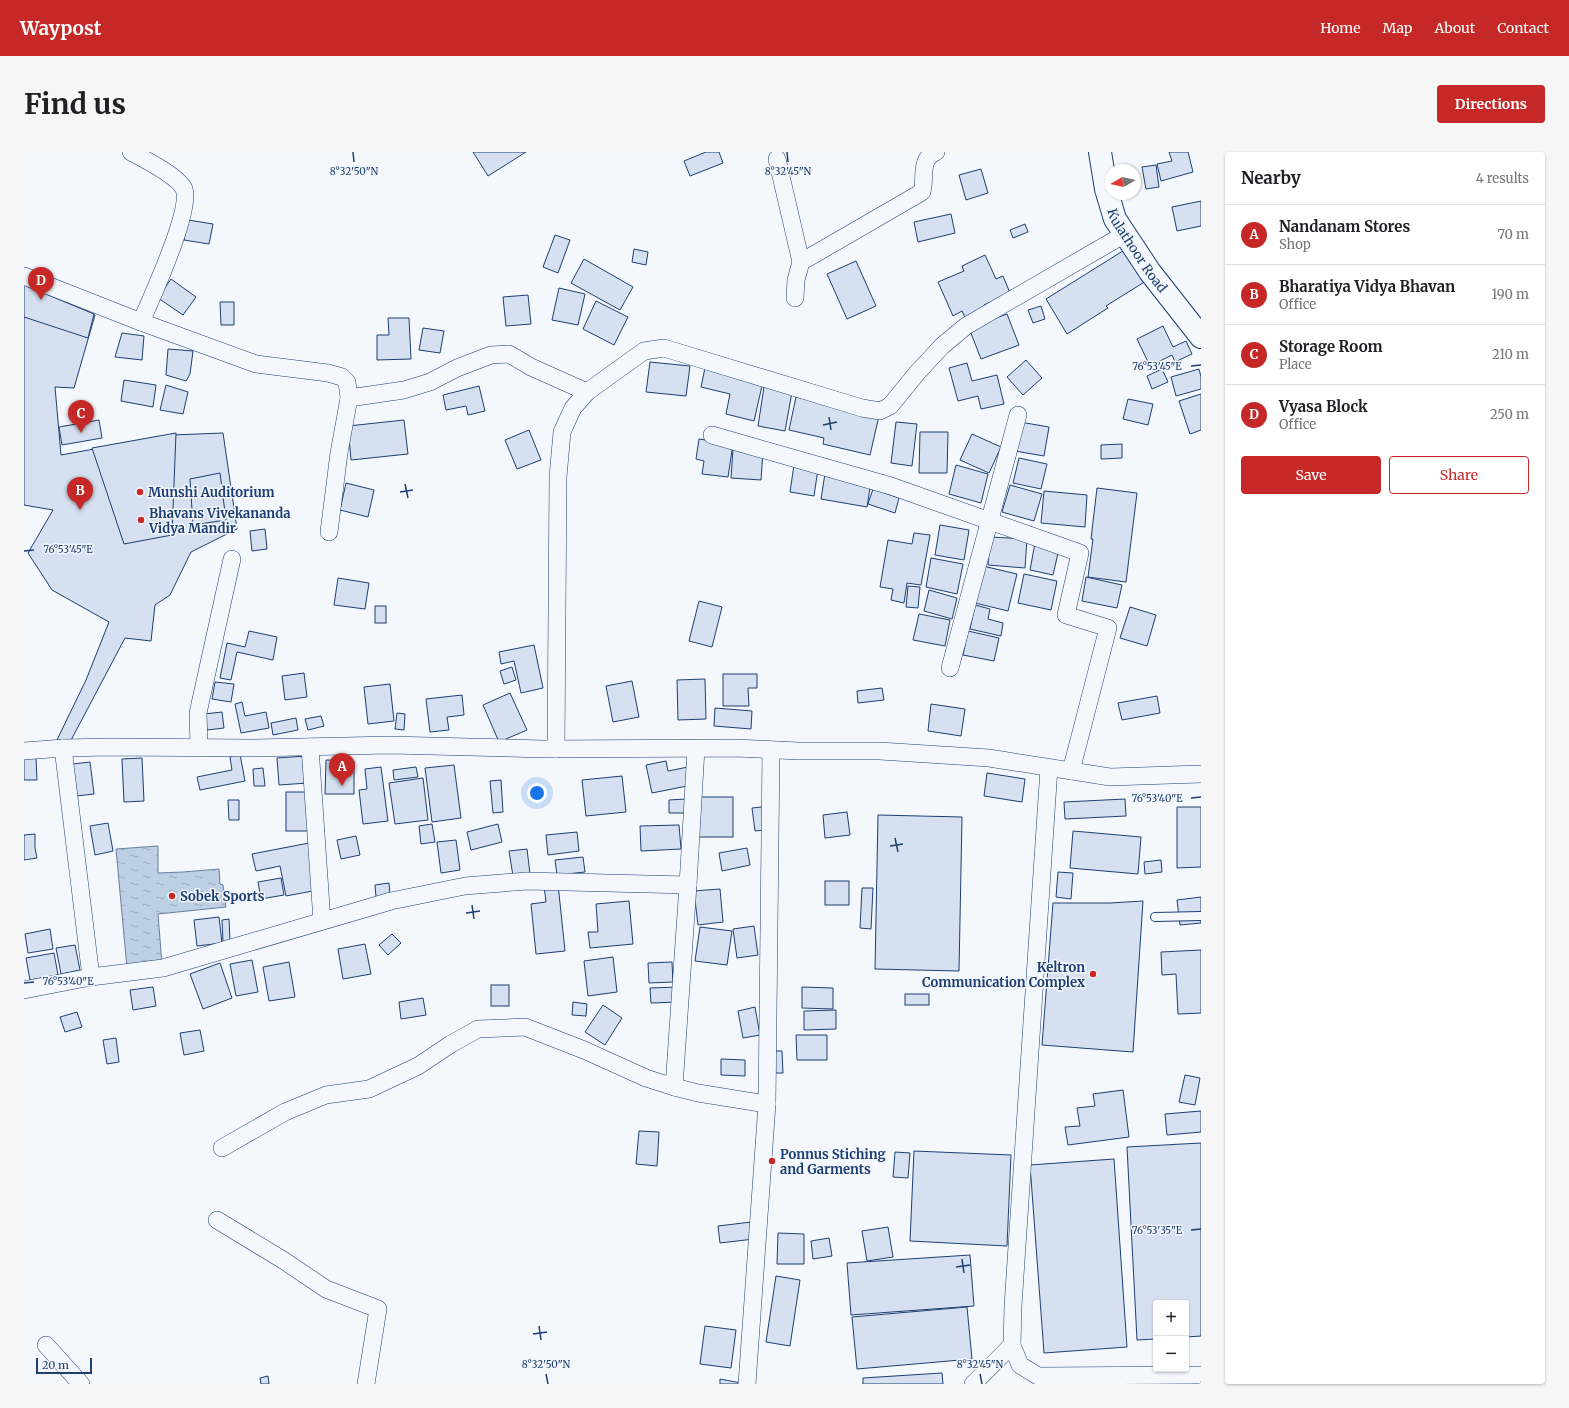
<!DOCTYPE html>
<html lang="en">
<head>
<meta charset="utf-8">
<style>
	:root { --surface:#fff; --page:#f6f6f6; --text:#202124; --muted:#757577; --line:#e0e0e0; --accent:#c62828 }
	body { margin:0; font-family:Merriweather,serif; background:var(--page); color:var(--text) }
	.controls { position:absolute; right:12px; bottom:12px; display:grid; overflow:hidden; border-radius:4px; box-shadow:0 1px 3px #0004 }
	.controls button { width:36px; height:36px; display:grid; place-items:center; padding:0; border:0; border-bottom:1px solid var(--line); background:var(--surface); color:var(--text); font:20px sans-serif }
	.compass { position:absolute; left:1081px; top:12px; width:36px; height:36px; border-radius:50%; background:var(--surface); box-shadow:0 1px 3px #0004; rotate:261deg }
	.scale { position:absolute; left:12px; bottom:10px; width:56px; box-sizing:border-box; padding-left:4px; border:2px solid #1d3f73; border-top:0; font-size:11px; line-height:14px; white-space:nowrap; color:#1d3f73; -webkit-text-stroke:3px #f4f7fb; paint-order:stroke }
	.you { position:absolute; left:513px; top:641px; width:14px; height:14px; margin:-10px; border:3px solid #fff; border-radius:50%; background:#1a73e8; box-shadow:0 0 0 6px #1a73e833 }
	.badge { display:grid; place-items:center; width:26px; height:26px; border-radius:50%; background:var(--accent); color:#fff; font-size:13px; font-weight:700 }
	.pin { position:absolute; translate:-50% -33px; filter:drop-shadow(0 1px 2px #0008) }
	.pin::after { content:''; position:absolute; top:21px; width:14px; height:12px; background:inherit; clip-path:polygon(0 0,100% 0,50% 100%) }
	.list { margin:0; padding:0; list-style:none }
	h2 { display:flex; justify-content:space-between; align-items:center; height:52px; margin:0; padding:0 16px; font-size:17px }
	h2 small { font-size:13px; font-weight:400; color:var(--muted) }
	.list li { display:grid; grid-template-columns:26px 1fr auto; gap:12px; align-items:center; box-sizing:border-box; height:60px; padding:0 16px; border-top:1px solid var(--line) }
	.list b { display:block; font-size:15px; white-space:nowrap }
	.list p { margin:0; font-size:13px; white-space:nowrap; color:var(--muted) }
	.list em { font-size:13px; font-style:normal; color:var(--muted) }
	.actions { display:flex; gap:8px; padding:12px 16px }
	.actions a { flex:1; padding:9px 0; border:1px solid var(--accent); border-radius:4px; text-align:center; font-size:14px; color:var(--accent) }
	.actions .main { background:var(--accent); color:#fff }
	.map { position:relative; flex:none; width:1177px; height:1232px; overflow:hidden; border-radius:4px }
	header { display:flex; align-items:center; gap:24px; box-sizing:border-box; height:56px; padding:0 20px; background:var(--accent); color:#fff }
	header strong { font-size:19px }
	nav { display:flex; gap:22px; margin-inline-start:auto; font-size:14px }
	.intro { display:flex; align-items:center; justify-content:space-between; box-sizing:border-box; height:96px; padding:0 24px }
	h1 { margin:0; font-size:28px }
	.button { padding:10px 18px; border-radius:4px; background:var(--accent); color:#fff; font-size:14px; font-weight:700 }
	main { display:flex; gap:24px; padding:0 24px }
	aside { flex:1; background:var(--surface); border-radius:4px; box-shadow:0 1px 3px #0004 }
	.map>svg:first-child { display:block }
	.water { fill:url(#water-ripples); stroke:#687fa3 }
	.building { fill:#d5e0f0; stroke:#1d3f73 }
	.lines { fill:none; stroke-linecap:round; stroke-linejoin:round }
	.lane-casing { stroke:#1d3f73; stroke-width:10 }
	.street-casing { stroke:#1d3f73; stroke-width:18 }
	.secondary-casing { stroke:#1d3f73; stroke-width:24 }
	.lane { stroke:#f4f7fb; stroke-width:8 }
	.street { stroke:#f4f7fb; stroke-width:17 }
	.secondary { stroke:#f4f7fb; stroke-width:22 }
	.ticks { fill:none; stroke:#1d3f73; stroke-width:1.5 }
	.poi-dot { fill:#c62828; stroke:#f4f7fb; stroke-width:1.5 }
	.labels { text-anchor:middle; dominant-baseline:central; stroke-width:3; stroke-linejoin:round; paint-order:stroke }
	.street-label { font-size:13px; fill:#1d3f73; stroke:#f4f7fb }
	.poi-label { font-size:13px; font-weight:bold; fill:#1d3f73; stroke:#f4f7fb; text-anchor:start }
	.ticks-label { font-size:10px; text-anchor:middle; fill:#1d3f73; stroke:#f4f7fb; stroke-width:3; stroke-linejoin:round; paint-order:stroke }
</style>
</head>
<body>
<header>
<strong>Waypost</strong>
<nav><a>Home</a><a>Map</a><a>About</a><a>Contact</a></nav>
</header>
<div class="intro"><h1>Find us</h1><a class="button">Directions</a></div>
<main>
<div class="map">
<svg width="1177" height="1232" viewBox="0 0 1177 1232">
	<defs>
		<pattern id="water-ripples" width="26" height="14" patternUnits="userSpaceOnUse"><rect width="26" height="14" fill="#bed0e5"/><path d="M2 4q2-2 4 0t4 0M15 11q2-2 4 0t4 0" fill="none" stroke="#9aaabe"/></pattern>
	</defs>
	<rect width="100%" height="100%" fill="#f4f7fb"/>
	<path class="water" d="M134,694V721L159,720L195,717L196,732L199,733L202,755L134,762L138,813L103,816L92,697Z"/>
	<g class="building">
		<path d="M449,0H502L464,24Z"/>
		<path d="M682,0H695L699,11L666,24L660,9Z"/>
		<path d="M1145,0H1164L1169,20L1137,29L1133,12L1148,9Z"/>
		<path d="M1132,13L1135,35L1122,37L1118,15Z"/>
		<path d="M957,17L964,41L942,48L935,23Z"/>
		<path d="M1177,49V74L1153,79L1148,55Z"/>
		<path d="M927,62L931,81L894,90L890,70Z"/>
		<path d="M164,68L189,72L185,92L160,88Z"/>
		<path d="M1001,72L1004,80L989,86L986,78Z"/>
		<path d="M531,83L546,88L534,121L519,115Z"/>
		<path d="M610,97L624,100L622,113L608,110Z"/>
		<path d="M1102,97L1122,129L1082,154L1084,156L1043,182L1022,147Z"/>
		<path d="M961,103L972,127L979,124L986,141L960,153L964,162L944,171L938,159L929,164L914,130L940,119L938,114Z"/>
		<path d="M560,107L609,135L596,158L547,131Z"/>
		<path d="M832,109L852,154L823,167L803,122Z"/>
		<path d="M147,127L172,145L159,163L134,146Z"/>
		<path d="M0,132L71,163L50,236L31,235L37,303L148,283L199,281L213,377L167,400L146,443L131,453L127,489L101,486L45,592L32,590L62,528L85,470L28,438L4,401L29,358L0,353Z"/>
		<path d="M0,133L70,162L64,186L0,165Z"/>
		<path d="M535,136L561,142L554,173L528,168Z"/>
		<path d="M504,143L507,172L482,174L479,145Z"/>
		<path d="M572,149L604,165L590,193L559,177Z"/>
		<path d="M196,150H210V173H197Z"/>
		<path d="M1017,154L1021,167L1009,171L1004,158Z"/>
		<path d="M983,162L995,193L957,207L945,176Z"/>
		<path d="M364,166H385L387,207L353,208V183H365Z"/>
		<path d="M1139,174L1149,195L1162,189L1168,202L1151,210L1148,203L1126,214L1113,187Z"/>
		<path d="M399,176L420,179L416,201L395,198Z"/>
		<path d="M98,181L120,184L118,208L91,205Z"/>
		<path d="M144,197L169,199L166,222L162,229L142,223Z"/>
		<path d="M1002,208L1018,226L999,243L983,225Z"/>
		<path d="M626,210L666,214L662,244L622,240Z"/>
		<path d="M682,211L740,225L730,269L702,262L706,242L677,235Z"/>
		<path d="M943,211L948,229L973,223L980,252L957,257L954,244L934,249L925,216Z"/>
		<path d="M1138,217L1144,230L1128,237L1123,224Z"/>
		<path d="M1175,217L1177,225V237L1152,244L1147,225Z"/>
		<path d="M100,228L132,233L129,255L97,249Z"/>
		<path d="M142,233L164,240L159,262L136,258Z"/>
		<path d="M455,234L461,259L444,263L442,254L422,258L419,243Z"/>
		<path d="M740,235L768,240L761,279L734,274Z"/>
		<path d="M1177,242V278L1166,282L1155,249Z"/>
		<path d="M772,245L855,264L846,303L799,292L800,286L765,278Z"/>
		<path d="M1104,247L1129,252L1124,273L1099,267Z"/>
		<path d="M75,268L78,286L38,293L35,275Z"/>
		<path d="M380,268L384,302L327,308L324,274Z"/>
		<path d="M872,270L893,272L888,314L867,311Z"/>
		<path d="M996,270L1025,275L1020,304L991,299Z"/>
		<path d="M505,278L517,308L493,317L481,288Z"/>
		<path d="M896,280H924L923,321H895Z"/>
		<path d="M152,281L148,383L100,392L68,296Z"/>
		<path d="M948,282L977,295L965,321L936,308Z"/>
		<path d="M675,287L709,292L704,325L678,322L680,309L672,307Z"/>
		<path d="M1098,292V306L1077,307V293Z"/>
		<path d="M709,297L739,299L737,328L707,326Z"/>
		<path d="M771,306L795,310L790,344L766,340Z"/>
		<path d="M995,306L1023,312L1017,337L989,331Z"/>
		<path d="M932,313L964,322L957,351L925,342Z"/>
		<path d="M802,315L848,323L843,355L797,347Z"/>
		<path d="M196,321L202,368L169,373L166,327Z"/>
		<path d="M322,331L350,338L344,365L316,358Z"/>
		<path d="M986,333L1018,342L1010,369L978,360Z"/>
		<path d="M1073,336L1113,341L1102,430L1064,425L1069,387H1067Z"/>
		<path d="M849,337L875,346L871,361L844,352Z"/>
		<path d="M1020,339L1063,343L1061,375L1017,371Z"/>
		<path d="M916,373L945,378L940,408L911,403Z"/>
		<path d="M241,377L243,397L228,399L226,379Z"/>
		<path d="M890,381L906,383L897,433L883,431L880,451L867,448L869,437L856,435L864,388L888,392Z"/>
		<path d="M966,385L1003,387L1001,416L964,413Z"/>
		<path d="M1011,391L1035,397L1029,423L1006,418Z"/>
		<path d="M907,406L939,412L933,442L902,435Z"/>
		<path d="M959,414L993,422L984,459L951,451Z"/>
		<path d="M1000,422L1033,429L1027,458L994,451Z"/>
		<path d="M1062,425L1098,433L1093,456L1058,449Z"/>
		<path d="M314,426L345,431L341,457L310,453Z"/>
		<path d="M884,434L896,435L894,456L882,455Z"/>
		<path d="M905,438L933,446L928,467L900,459Z"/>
		<path d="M675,449L698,455L688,495L665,489Z"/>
		<path d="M951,453L966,457L964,467L979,471L977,484L946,477Z"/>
		<rect x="351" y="454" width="11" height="17"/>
		<path d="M1106,455L1132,463L1123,494L1096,486Z"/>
		<path d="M895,462L926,468L921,494L889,488Z"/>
		<path d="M225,479L253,485L249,508L213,500L207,528L196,526L203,491L221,495Z"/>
		<path d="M944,479L975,486L970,509L939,503Z"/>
		<path d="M510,493L519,536L497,541L490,509L477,512L475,500Z"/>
		<path d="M488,515L492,528L480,532L476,519Z"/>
		<path d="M280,521L283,545L261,548L258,524Z"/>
		<path d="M699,522H733V536H724L725,554H699Z"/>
		<path d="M681,527L682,567L654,568L653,528Z"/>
		<path d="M608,529L615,565L589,570L582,534Z"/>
		<path d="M191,530L210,532L207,550L188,547Z"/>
		<path d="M366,532L370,569L344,572L340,535Z"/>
		<path d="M858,536L860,548L834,551L833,539Z"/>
		<path d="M486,541L503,578L475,590L459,553Z"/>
		<path d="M438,543L440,563L423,565L425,578L406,580L402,547Z"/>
		<path d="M1133,544L1136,561L1098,568L1094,551Z"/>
		<path d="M218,550L221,564L242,560L245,576L217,581L211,552Z"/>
		<path d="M907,552L941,557L937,584L904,579Z"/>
		<path d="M691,556L728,559L727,577L690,574Z"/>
		<path d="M198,560L200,576L183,578L180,562Z"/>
		<path d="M373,561L381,562L380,578L371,577Z"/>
		<path d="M297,564L300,574L284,578L281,567Z"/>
		<path d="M272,566L274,578L249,583L247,571Z"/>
		<path d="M216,602L221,629L176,638L173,625L208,618L206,605Z"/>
		<path d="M282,604L284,631L255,633L253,606Z"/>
		<path d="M12,606L13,628H0V607Z"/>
		<path d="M118,606L120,649L100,650L98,607Z"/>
		<path d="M302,608L330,609V642H301Z"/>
		<path d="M642,609L644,619L664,615L668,633L628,641L622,613Z"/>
		<path d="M66,610L70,642L53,644L49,612Z"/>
		<path d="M430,613L437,666L408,670L401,616Z"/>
		<path d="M357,615L364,669L339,672L335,638L343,637L341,617Z"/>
		<path d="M392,615L394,625L370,628L369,618Z"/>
		<path d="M239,616L241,634H230L229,617Z"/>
		<path d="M963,621L1001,627L998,650L960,644Z"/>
		<path d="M598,624L602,660L562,664L558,628Z"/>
		<path d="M399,626L404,668L371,672L365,631Z"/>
		<path d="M477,628L479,660L469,661L466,629Z"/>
		<rect x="262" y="640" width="22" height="39"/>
		<rect x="673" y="645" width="36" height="40"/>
		<path d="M662,647V661H645V648Z"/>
		<path d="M1101,647L1102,664L1041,667L1040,650Z"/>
		<path d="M204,648H215V668H205Z"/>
		<path d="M747,654L750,677L731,679L728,656Z"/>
		<path d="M1153,655H1177V715L1153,716Z"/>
		<path d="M823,660L826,683L801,686L799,663Z"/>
		<path d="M854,663L938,665L935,819L851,817Z"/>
		<path d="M84,671L89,699L71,703L66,674Z"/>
		<path d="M408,672L411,690L397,692L395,674Z"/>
		<path d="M474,672L478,690L447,698L443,680Z"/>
		<path d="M655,673L657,697L617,699L616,674Z"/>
		<path d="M1049,679L1117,685L1114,722L1046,716Z"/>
		<path d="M553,680L555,699L524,703L522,683Z"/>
		<path d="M11,682V696L13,706L0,708V683Z"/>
		<path d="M332,684L336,703L317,707L313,688Z"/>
		<path d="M432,688L436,718L417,721L413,690Z"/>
		<path d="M285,691L294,738L262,744L256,714L232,719L228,702Z"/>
		<path d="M723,696L726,713L698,719L695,701Z"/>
		<path d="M503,697L506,722L489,724L485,699Z"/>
		<path d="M559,705L561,720L533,723L531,708Z"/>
		<path d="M1137,708L1138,720L1121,722L1120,710Z"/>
		<path d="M1034,720L1049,721L1047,747L1032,745Z"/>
		<path d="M257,726L260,743L237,747L234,730Z"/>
		<rect x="801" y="729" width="24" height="24"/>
		<path d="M365,731L366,743L352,745L351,733Z"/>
		<path d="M534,732L541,799L512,802L507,752L522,750L520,734Z"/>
		<path d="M838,736H849L847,777L836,776Z"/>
		<path d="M696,737L699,770L674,773L670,739Z"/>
		<path d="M1177,745V771L1156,773L1153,748Z"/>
		<path d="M605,749L609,792L566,796L564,780H574L572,752Z"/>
		<path d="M1119,749L1109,900L1018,893L1029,751H1086Z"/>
		<path d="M195,765L198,791L173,794L170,768Z"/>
		<path d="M205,767L206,790H199L198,768Z"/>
		<path d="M730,774L734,803L713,806L709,777Z"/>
		<path d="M676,775L708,779L703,813L671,809Z"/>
		<path d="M26,777L29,797L4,801L1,782Z"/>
		<path d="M368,782L377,791L364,803L355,793Z"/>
		<path d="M341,792L347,822L319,827L314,797Z"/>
		<path d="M51,793L56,818L37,822L32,796Z"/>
		<path d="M1177,798V861L1154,862L1152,822L1138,823L1137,800Z"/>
		<path d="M30,801L34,823L6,828L2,806Z"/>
		<path d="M589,805L593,840L564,844L560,809Z"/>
		<path d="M228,808L234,840L212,844L206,812Z"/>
		<path d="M265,810L271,845L245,849L239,815Z"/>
		<path d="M648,810L649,830L625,831L624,811Z"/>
		<path d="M196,811L208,846L179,857L166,822Z"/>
		<rect x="467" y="833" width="18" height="21"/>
		<path d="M129,835L132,854L109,858L106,838Z"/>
		<path d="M654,835V850L627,851L626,836Z"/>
		<path d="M778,835L809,836V857L778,856Z"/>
		<rect x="881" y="842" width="24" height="11"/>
		<path d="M399,846L402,863L377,867L375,850Z"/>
		<path d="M549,850L563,852L562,864L548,863Z"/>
		<path d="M579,853L598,866L581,893L561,880Z"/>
		<path d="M731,855L736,883L719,886L714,859Z"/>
		<path d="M812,858V877L780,878V859Z"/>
		<path d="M53,860L58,875L41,880L36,865Z"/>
		<path d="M176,878L180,899L160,903L156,881Z"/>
		<path d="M772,883H803V908H773Z"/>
		<path d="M92,886L95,910L83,912L79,888Z"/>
		<path d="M744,899H758L759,921H745Z"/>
		<path d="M697,907L721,908V924L697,923Z"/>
		<path d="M1161,923L1176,926L1171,953L1155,950Z"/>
		<path d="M1099,938L1105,985L1044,993L1041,975L1056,974L1053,956L1071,954L1069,942Z"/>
		<path d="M1177,959V980L1143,983L1141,962Z"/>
		<path d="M615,979L635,980L633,1014L612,1012Z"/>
		<path d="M1177,991V1184L1162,1185V1151H1132V1187L1113,1188L1103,995Z"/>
		<path d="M890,999L987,1003L983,1094L886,1089Z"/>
		<path d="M871,1000L886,1001L884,1026L869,1025Z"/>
		<path d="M1090,1007L1103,1195L1020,1201L1006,1013Z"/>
		<path d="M727,1070L730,1087L696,1091L694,1074Z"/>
		<path d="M864,1075L869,1105L843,1109L838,1079Z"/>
		<path d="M754,1081L780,1082V1112H753Z"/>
		<path d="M805,1086L808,1104L789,1107L787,1089Z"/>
		<path d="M946,1103L950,1154L827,1163L823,1111Z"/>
		<path d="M752,1124L776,1128L766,1194L742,1190Z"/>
		<path d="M943,1155L948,1207L833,1217L828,1165Z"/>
		<path d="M681,1174L712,1178L707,1216L676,1212Z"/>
		<path d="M918,1221L919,1232H839V1226Z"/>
		<path d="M244,1224L245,1232H237L236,1226Z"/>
		<path d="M696,1227L717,1231L716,1232H696Z"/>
	</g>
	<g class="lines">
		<defs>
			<path id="lane" d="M1131,765L1177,764"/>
			<g id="street">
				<path d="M107,0C120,7 154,24 160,37C168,58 127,147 117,170L232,212L304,221L318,225L323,230L325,246L315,301L305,380"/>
				<path d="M753,7L777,110"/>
				<path d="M0,124L117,170"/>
				<path d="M771,146L772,128L777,110L898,40C902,25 895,7 912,0"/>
				<path d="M325,246L380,238L406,230L433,216L467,203L485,202L507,215L563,240"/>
				<path d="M688,283L867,334L1056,401L1042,463L1084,476L1047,619"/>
				<path d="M926,516L994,263"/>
				<path d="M175,595L174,561L208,407"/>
				<path d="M286,595L298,769"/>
				<path d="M39,596L67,825"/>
				<path d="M532,597L534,325L538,280L549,256L563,240L620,199L640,196L838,256L856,259L866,254L893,221L918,194L942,174L1101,82"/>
				<path d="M672,597L664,733L650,935L674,941L743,952"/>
				<path d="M0,599L39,596L86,595L229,596L366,593L520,597L711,596L775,599H856L965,606L1086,625L1177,622"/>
				<path d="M1025,616L989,1154L988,1193L996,1213L1014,1224L1177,1223"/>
				<path d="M0,838L67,825L139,816L367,749L441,734L503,729L664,733"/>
				<path d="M198,996L261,960L302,943L345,937L394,914L427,892L454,877L501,875L560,898L622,926L650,935"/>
				<path d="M193,1068L259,1108L302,1137L354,1157L342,1232"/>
				<path d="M22,1193L57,1232"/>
				<path d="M723,1232L743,952L747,598"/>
				<path d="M949,1232L988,1193"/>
			</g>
			<g id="secondary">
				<path id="s1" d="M1076,0L1082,37L1091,67L1126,120L1177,185"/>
			</g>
		</defs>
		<use href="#lane" class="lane-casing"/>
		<use href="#street" class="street-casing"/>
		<use href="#secondary" class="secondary-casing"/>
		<use href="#lane" class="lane"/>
		<use href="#street" class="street"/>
		<use href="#secondary" class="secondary"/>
	</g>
	<path class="ticks" d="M329,0L330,10M763,0L764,10M1167,214L1177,213M805,265L807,278M799,273L813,270M381,332L384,346M376,340L389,338M0,399L10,398M1167,646L1177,645M871,686L874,700M866,694L879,692M448,753L450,767M442,761L456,759M0,831L10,830M1167,1078L1177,1077M938,1107L940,1121M932,1115L946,1113M515,1174L517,1188M509,1182L523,1180M522,1222L524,1232M956,1222L958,1232"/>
	<g class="poi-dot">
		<circle cx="116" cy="340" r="4"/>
		<circle cx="117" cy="368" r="4"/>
		<circle cx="148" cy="744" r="4"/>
		<circle cx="1069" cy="822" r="4"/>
		<circle cx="748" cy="1009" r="4"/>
	</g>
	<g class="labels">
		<g class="street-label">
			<text stroke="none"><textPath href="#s1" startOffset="107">Kulathoor Road</textPath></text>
		</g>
		<g class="poi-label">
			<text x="124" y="340">Munshi Auditorium</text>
			<text x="125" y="361">Bhavans Vivekananda<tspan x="125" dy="15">Vidya Mandir</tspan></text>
			<text x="156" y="744">Sobek Sports</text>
			<text x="1061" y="815" text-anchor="end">Keltron<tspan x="1061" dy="15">Communication Complex</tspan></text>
			<text x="756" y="1002">Ponnus Stiching<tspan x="756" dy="15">and Garments</tspan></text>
		</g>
	</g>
	<g class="ticks-label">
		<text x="764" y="23">8°32'45"N</text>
		<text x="330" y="23">8°32'50"N</text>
		<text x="1133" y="218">76°53'45"E</text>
		<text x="44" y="401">76°53'45"E</text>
		<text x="1133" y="650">76°53'40"E</text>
		<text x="44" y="833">76°53'40"E</text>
		<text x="1133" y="1082">76°53'35"E</text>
		<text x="522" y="1216">8°32'50"N</text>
		<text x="956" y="1216">8°32'45"N</text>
	</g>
</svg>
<div class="controls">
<button>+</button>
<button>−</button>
</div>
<svg class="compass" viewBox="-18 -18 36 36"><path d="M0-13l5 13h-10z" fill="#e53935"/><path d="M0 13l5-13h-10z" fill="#757577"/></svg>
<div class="scale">20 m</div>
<div class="you"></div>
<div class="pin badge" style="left:318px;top:634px">A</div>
<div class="pin badge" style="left:56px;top:358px">B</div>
<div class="pin badge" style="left:57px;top:281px">C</div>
<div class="pin badge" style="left:17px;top:148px">D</div>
</div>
<aside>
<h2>Nearby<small>4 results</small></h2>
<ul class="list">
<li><span class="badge">A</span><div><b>Nandanam Stores</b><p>Shop</p></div><em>70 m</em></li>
<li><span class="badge">B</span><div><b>Bharatiya Vidya Bhavan</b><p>Office</p></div><em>190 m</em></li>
<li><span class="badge">C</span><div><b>Storage Room</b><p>Place</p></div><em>210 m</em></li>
<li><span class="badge">D</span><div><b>Vyasa Block</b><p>Office</p></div><em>250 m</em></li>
</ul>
<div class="actions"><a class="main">Save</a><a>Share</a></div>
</aside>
</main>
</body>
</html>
